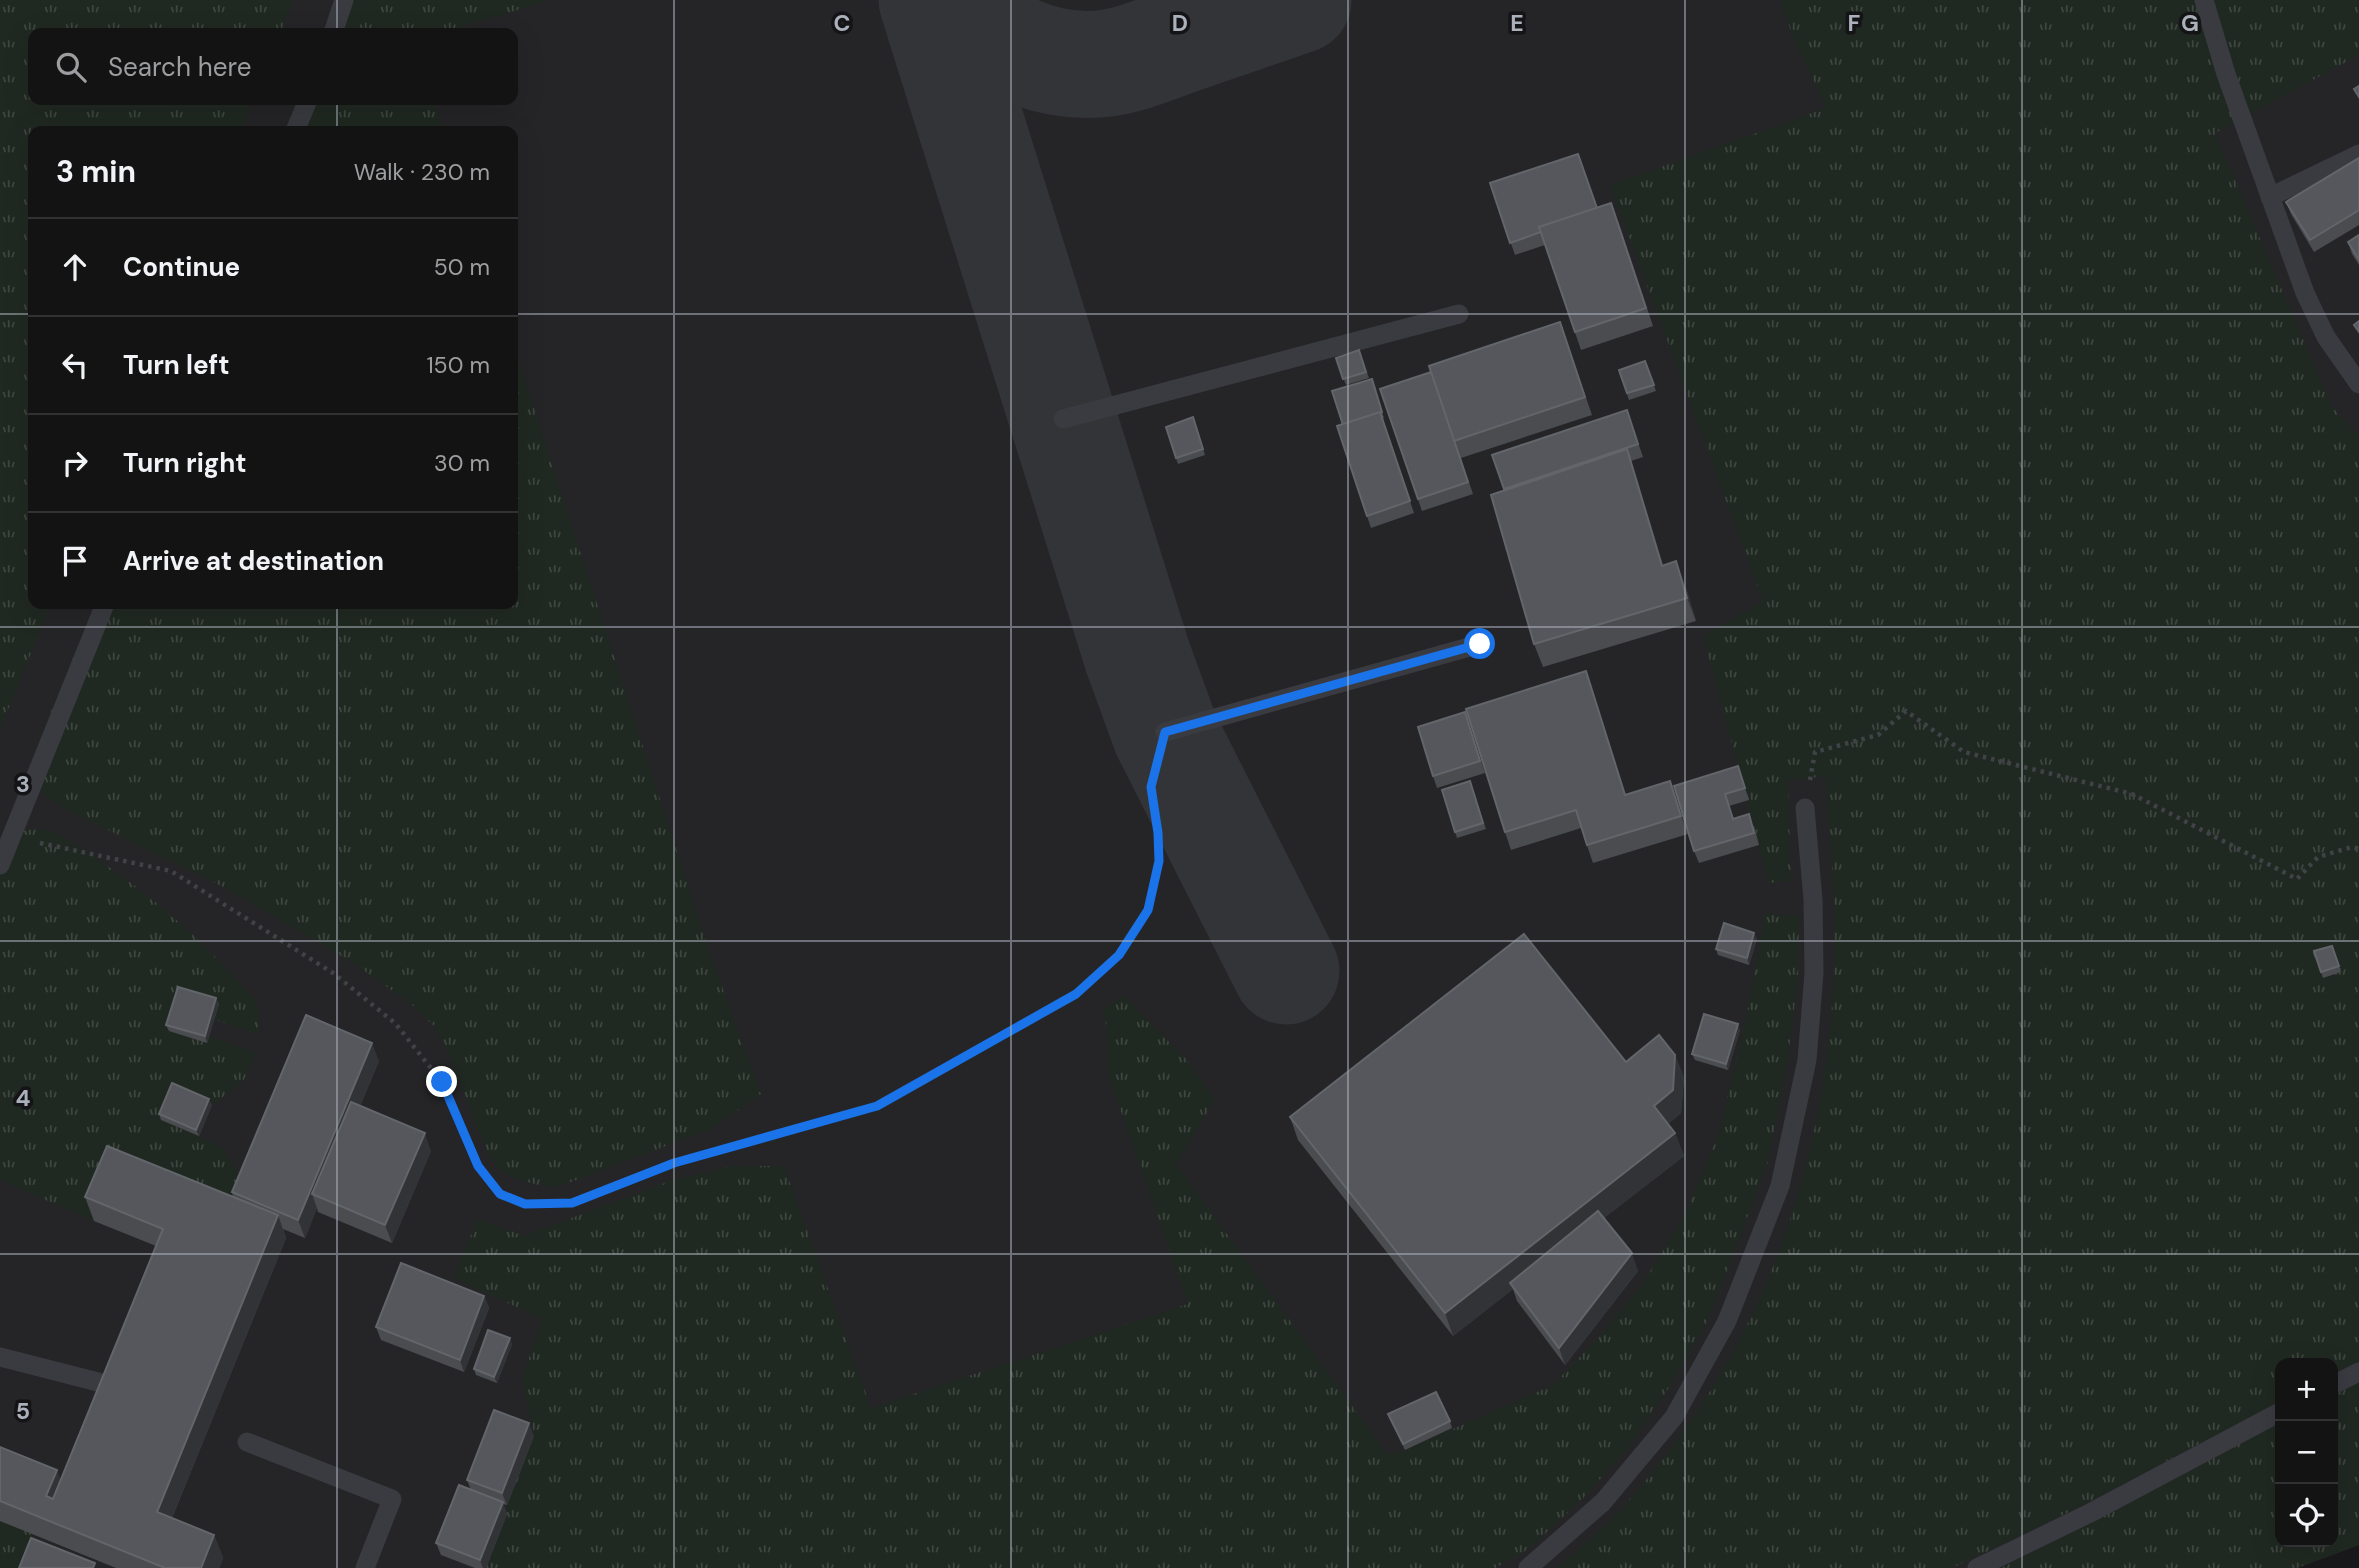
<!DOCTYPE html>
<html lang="en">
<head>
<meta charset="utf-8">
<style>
	:root { --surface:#131314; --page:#202022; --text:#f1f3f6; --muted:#9d9ea0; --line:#323234 }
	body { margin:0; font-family:"DM Sans",sans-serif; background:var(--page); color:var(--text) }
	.controls { position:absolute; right:21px; bottom:21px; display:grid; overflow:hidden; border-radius:14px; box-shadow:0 7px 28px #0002 }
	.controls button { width:63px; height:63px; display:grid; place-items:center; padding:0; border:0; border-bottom:2px solid var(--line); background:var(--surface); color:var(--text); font:35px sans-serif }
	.stop { position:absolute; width:21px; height:21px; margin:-16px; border:5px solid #1a73e8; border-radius:50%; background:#fff }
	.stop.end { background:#1a73e8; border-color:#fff; box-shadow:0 2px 7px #0008 }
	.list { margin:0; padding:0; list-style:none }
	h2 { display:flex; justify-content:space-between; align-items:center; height:91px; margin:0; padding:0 28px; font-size:30px }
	h2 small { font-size:23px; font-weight:400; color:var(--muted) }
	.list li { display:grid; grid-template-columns:46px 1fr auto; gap:21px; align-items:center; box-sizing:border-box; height:98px; padding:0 28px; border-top:2px solid var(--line) }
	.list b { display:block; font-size:26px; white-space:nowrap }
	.list em { font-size:23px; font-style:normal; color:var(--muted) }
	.icon { flex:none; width:38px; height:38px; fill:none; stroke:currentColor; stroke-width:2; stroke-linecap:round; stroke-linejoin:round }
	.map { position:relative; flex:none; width:2359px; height:1568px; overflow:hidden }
	.search { position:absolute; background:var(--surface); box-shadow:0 7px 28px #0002; left:28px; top:28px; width:490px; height:77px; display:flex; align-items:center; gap:18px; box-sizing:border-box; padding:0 24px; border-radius:14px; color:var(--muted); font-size:26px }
	.panel { position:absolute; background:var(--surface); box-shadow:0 7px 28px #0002; left:28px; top:126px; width:490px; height:483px; border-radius:14px }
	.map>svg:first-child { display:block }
	.built { fill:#252528; fill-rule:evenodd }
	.grass { fill:url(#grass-tufts) }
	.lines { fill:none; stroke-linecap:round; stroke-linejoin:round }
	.taxiway { stroke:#333438; stroke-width:107 }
	.path { stroke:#404247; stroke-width:4.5; stroke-dasharray:3.5 5; stroke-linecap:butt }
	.lane { stroke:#3a3b40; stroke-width:19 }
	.wall { fill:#4a4c50 }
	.shaded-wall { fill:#323336 }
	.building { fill:#55575c; stroke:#62656a; stroke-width:2 }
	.route { stroke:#1a73e8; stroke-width:9 }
	.grid { fill:none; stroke:#abb1bb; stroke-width:2; stroke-opacity:0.55 }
	.grid-label { font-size:23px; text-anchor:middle; font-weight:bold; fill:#abb1bb; stroke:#141416; stroke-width:7; stroke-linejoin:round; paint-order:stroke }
</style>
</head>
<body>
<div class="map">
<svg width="2359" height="1568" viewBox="0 0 2359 1568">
	<defs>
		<pattern id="grass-tufts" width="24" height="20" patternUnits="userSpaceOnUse" patternTransform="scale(1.75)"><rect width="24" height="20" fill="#202921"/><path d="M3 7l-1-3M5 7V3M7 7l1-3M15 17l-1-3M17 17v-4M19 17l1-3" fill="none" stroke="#3e463f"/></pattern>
	</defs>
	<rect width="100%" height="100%" fill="#19191b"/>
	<path class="built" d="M0,0H2359V1545L2297,1568H0ZM33,33H513V100H33ZM33,131H513V604H33ZM2280,1363H2333V1542H2280Z"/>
	<g class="grass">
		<path d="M0,0H294L280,33H33V100H253L241,131H33V604H51L0,729Z"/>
		<path d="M344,0H550L441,33H330Z"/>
		<path d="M1780,0H2359V55L2215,133L2332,407L2359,436V1361L2333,1374V1363H2280V1401L2082,1506L1952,1568H1557C1579,1548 1603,1529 1623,1507C1759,1356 1825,1174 1834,972C1837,907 1830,841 1825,776L1788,781L1791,881L1769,883L1703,636L1763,601L1610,185L1826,108L1792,34Z"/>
		<path d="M302,100H434L444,131H289Z"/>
		<path d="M513,343L708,948L761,1094L713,1128L558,1187L538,1185L514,1178L498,1168L487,1153L449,1054L434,1026L411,1004L355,964L227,889L56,804C31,785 31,776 36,747L95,604H513Z"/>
		<path d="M37,829C59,830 76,845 94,857C155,897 207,944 255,1000L259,1010L258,1035L214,1019L218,1004L209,1036L256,1053L243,1082L212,1105L174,1090L161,1120L222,1147L247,1187L235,1217L94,1221L0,1180V844L15,832Z"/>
		<path d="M1765,914L1799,916L1798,978L1787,1065L1768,1162L1709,1318L1672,1383L1629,1447L1583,1498L1530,1548L1495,1568H486L507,1514V1505L534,1436L522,1378L542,1319L453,1277L478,1219L524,1236L670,1181L732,1166H784L871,1408L1188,1304L1108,1074V1045L1104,1008L1124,996L1186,1059L1215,1099L1176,1164L1387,1454L1405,1450L1553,1385L1596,1340L1642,1285L1685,1215L1719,1133L1746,1018Z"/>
		<path d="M2359,1382V1545L2297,1568H2001L2280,1423V1542H2333V1396Z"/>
		<path d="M0,1521L31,1533L36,1550L28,1568H0Z"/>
	</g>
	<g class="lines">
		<g class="taxiway">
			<path d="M932,0L1137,655L1165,732L1286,971"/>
			<path d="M945,0C986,39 1041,69 1099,64C1125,62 1152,51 1176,42C1217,28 1258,14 1298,0"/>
		</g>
		<g class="path">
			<path d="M1810,780L1815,752L1878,735L1906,711L1964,752L2132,794L2297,879L2318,857L2352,847L2359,849"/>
			<path d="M40,843L171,871L333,973L395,1023L442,1082L478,1166L500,1193L525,1204L572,1203L674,1163L877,1106L1076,994L1119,955L1148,910L1159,861L1158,833L1151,787L1158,758"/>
		</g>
		<g class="lane">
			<path d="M2204,0L2226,74L2305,293L2326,337L2359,384"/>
			<path d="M333,33L344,0"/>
			<path d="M295,131L308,100"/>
			<path d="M2270,197L2359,154"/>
			<path d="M1063,419L1459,314"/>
			<path d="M1165,732L1480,644"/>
			<path d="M0,865L105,604"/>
			<path d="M0,1357L98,1382"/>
			<path d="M2333,1385L2359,1372"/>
			<path d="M247,1442L392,1499L365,1568"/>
			<path d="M1528,1568L1603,1502L1674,1417L1727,1321L1780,1186L1807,1060L1814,973L1813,900L1805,808"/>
			<path d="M1977,1568L2092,1512L2280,1412"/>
		</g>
	</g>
	<g class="wall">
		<path d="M2359,158V225L2314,252L2291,214L2286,202Z"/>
		<path d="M1490,183L1597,208L1618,221L1653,326L1581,350L1545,245L1515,255Z"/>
		<path d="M2359,235V265L2352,254L2348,242Z"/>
		<path d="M1560,322L1592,415L1461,458L1473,494L1422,511L1380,389L1431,372Z"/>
		<path d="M1359,350L1369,378L1346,385L1336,358Z"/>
		<path d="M1645,361L1656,391L1629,400L1619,370Z"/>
		<path d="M1372,379L1384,418L1382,419L1414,513L1371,528L1337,426L1343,425Z"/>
		<path d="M1627,410L1643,457L1631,461L1663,565L1685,584L1696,621L1543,667L1534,644L1505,490L1492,455Z"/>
		<path d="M1193,417L1205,455L1178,464L1176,458Z"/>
		<path d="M1592,689L1625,794L1676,799L1688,834L1593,863L1581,828L1511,850L1505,832Z"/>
		<path d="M1465,712L1485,773L1437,788L1433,776Z"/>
		<path d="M1738,766L1749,800L1729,806L1733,819L1754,826L1759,845L1699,863L1694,851Z"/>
		<path d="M1470,781L1486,829L1457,838L1442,790Z"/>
		<path d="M1757,939L1749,965L1718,955L1716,949Z"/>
		<path d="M2332,946L2341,972L2323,978L2314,951Z"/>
		<path d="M216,998L219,1004L207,1043L169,1031L166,1025Z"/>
		<path d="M1740,1030L1728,1070L1695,1060L1692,1054Z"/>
		<path d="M1675,1055L1684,1078L1681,1113L1668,1124L1675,1133L1684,1156L1604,1218L1638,1271L1565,1365L1517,1301L1513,1289L1453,1336L1298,1140L1290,1117L1626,1062Z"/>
		<path d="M379,1061L360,1106L431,1151L392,1243L318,1212L317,1208L305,1238L283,1229L286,1238L172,1518L214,1535L223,1558L219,1568H116L0,1521V1447L60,1481L156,1246L94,1221L85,1197H233L232,1192Z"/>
		<path d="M212,1105L199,1136L161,1120L159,1114Z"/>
		<path d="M484,1296L489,1308L464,1372L381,1340L376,1327Z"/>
		<path d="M512,1344L497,1383L476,1375L474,1369Z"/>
		<path d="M1388,1414L1450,1421L1452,1428L1405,1450Z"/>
		<path d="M534,1436L507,1505L503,1504L507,1514L486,1568H475L441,1555L436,1543L471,1490L467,1480Z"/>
	</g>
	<g class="shaded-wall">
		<path d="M1627,449L1635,472L1670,589L1662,566Z"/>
		<path d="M1676,561L1685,584L1696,621L1687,598Z"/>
		<path d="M1586,671L1592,689L1631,812L1625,795Z"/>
		<path d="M1670,781L1676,799L1688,834L1681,816Z"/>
		<path d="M1754,933L1757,939L1749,965L1747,958Z"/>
		<path d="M216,998L219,1004L207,1043L205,1036Z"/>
		<path d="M1738,1024L1740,1030L1728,1070L1726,1064Z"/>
		<path d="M372,1043L379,1061L321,1198L312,1194L317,1208L305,1238L298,1220Z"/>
		<path d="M1675,1055L1684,1078L1681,1113L1662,1129L1654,1106Z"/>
		<path d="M209,1099L212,1105L199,1136L196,1130Z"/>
		<path d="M425,1133L431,1151L392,1243L385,1225Z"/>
		<path d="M1675,1133L1684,1156L1514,1288L1510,1283L1513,1289L1453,1336L1445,1313Z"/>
		<path d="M278,1215L286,1238L165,1535L157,1512Z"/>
		<path d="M1632,1253L1638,1271L1565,1365L1559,1348Z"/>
		<path d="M484,1296L489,1308L464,1372L460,1360Z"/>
		<path d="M510,1338L512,1344L497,1383L494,1377Z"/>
		<path d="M529,1423L534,1436L507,1505L502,1493Z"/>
		<path d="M57,1470L65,1493L54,1520L46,1496Z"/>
		<path d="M503,1502L507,1514L486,1568H483L480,1560Z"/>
		<path d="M214,1535L223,1558L219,1568H201Z"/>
	</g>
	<g class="building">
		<path d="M2359,86V97L2354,89Z"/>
		<path d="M1578,154L1597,208L1539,227L1541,232L1510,243L1490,183Z"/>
		<path d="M2359,158V210L2310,240L2286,202Z"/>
		<path d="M1611,203L1646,308L1575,332L1539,227Z"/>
		<path d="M2359,235V260L2348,242Z"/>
		<path d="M2359,321V332L2354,325Z"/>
		<path d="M1560,322L1585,397L1454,441L1429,366Z"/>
		<path d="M1359,350L1366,372L1343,379L1336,358Z"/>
		<path d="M1645,361L1654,385L1627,393L1619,370Z"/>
		<path d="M1431,372L1468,482L1418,499L1380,389Z"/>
		<path d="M1372,379L1382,412L1343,425L1332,391Z"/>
		<path d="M1627,410L1638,444L1504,489L1492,455Z"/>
		<path d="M1380,412L1410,501L1367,516L1337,426Z"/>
		<path d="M1193,417L1203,449L1176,458L1166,427Z"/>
		<path d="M1627,449L1662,566L1676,561L1687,598L1534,644L1491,495Z"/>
		<path d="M1586,671L1625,795L1670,781L1681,816L1587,845L1576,810L1505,832L1466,709Z"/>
		<path d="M1465,712L1480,761L1433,776L1418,727Z"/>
		<path d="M1738,766L1745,788L1725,794L1733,819L1749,814L1754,833L1694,851L1674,786Z"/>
		<path d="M1470,781L1483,823L1455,832L1442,790Z"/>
		<path d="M1724,923L1754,933L1747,958L1716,949Z"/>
		<path d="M1524,934L1626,1062L1659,1035L1675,1055L1673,1090L1654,1106L1675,1133L1445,1313L1290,1117Z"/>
		<path d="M2332,946L2339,966L2321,972L2314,951Z"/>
		<path d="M178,987L216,998L205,1036L166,1025Z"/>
		<path d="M1704,1014L1738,1024L1726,1064L1692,1054Z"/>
		<path d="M306,1015L372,1043L298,1220L232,1192Z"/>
		<path d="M172,1083L209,1099L196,1130L159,1114Z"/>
		<path d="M351,1102L425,1133L385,1225L312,1194Z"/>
		<path d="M107,1146L278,1215L157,1512L214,1535L201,1568H165L0,1501V1447L57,1470L46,1496L53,1499L163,1229L85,1197Z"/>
		<path d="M1598,1211L1632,1253L1559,1348L1510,1283Z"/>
		<path d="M401,1263L484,1296L460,1360L376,1327Z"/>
		<path d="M488,1330L510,1338L494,1377L474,1369Z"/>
		<path d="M1436,1392L1450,1421L1403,1444L1388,1414Z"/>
		<path d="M494,1410L529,1423L502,1493L467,1480Z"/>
		<path d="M459,1485L503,1502L480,1560L436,1543Z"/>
		<path d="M31,1538L95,1563L93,1568H19Z"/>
	</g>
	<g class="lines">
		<path class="route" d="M442,1082L478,1166L500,1194L525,1204L572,1203L674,1163L877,1106L1076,994L1119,955L1148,910L1159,861L1158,833L1151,787L1165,732L1480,644"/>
	</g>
	<path class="grid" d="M337,0V33M674,0V1568M1011,0V1568M1348,0V1568M1685,0V1568M2022,0V1568M337,100V131M0,314H33M513,314H2359M337,604V1568M0,627H2359M0,941H2359M0,1254H2359"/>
	<g class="grid-label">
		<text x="842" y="31">C</text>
		<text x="1180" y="31">D</text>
		<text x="1517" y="31">E</text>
		<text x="1854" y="31">F</text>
		<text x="2190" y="31">G</text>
		<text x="23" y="792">3</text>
		<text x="23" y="1106">4</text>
		<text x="23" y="1419">5</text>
	</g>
</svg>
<div class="controls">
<button>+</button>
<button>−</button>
<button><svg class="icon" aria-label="locate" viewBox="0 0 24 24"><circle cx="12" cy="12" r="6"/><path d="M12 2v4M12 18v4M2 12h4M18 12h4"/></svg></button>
</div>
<div class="stop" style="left:1480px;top:644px"></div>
<div class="stop end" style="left:442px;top:1082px"></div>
<div class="search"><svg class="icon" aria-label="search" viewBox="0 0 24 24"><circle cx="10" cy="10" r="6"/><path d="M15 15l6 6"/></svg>Search here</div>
<section class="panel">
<h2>3 min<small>Walk · 230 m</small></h2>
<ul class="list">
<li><svg class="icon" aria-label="ahead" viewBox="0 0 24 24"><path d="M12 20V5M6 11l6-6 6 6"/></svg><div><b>Continue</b></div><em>50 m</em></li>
<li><svg class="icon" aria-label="left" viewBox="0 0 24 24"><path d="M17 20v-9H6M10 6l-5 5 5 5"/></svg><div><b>Turn left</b></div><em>150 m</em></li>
<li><svg class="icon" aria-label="right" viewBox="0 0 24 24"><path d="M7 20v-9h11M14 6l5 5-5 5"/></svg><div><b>Turn right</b></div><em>30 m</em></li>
<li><svg class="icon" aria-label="arrive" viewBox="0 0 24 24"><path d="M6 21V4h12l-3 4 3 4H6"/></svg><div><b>Arrive at destination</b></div></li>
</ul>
</section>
</div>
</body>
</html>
